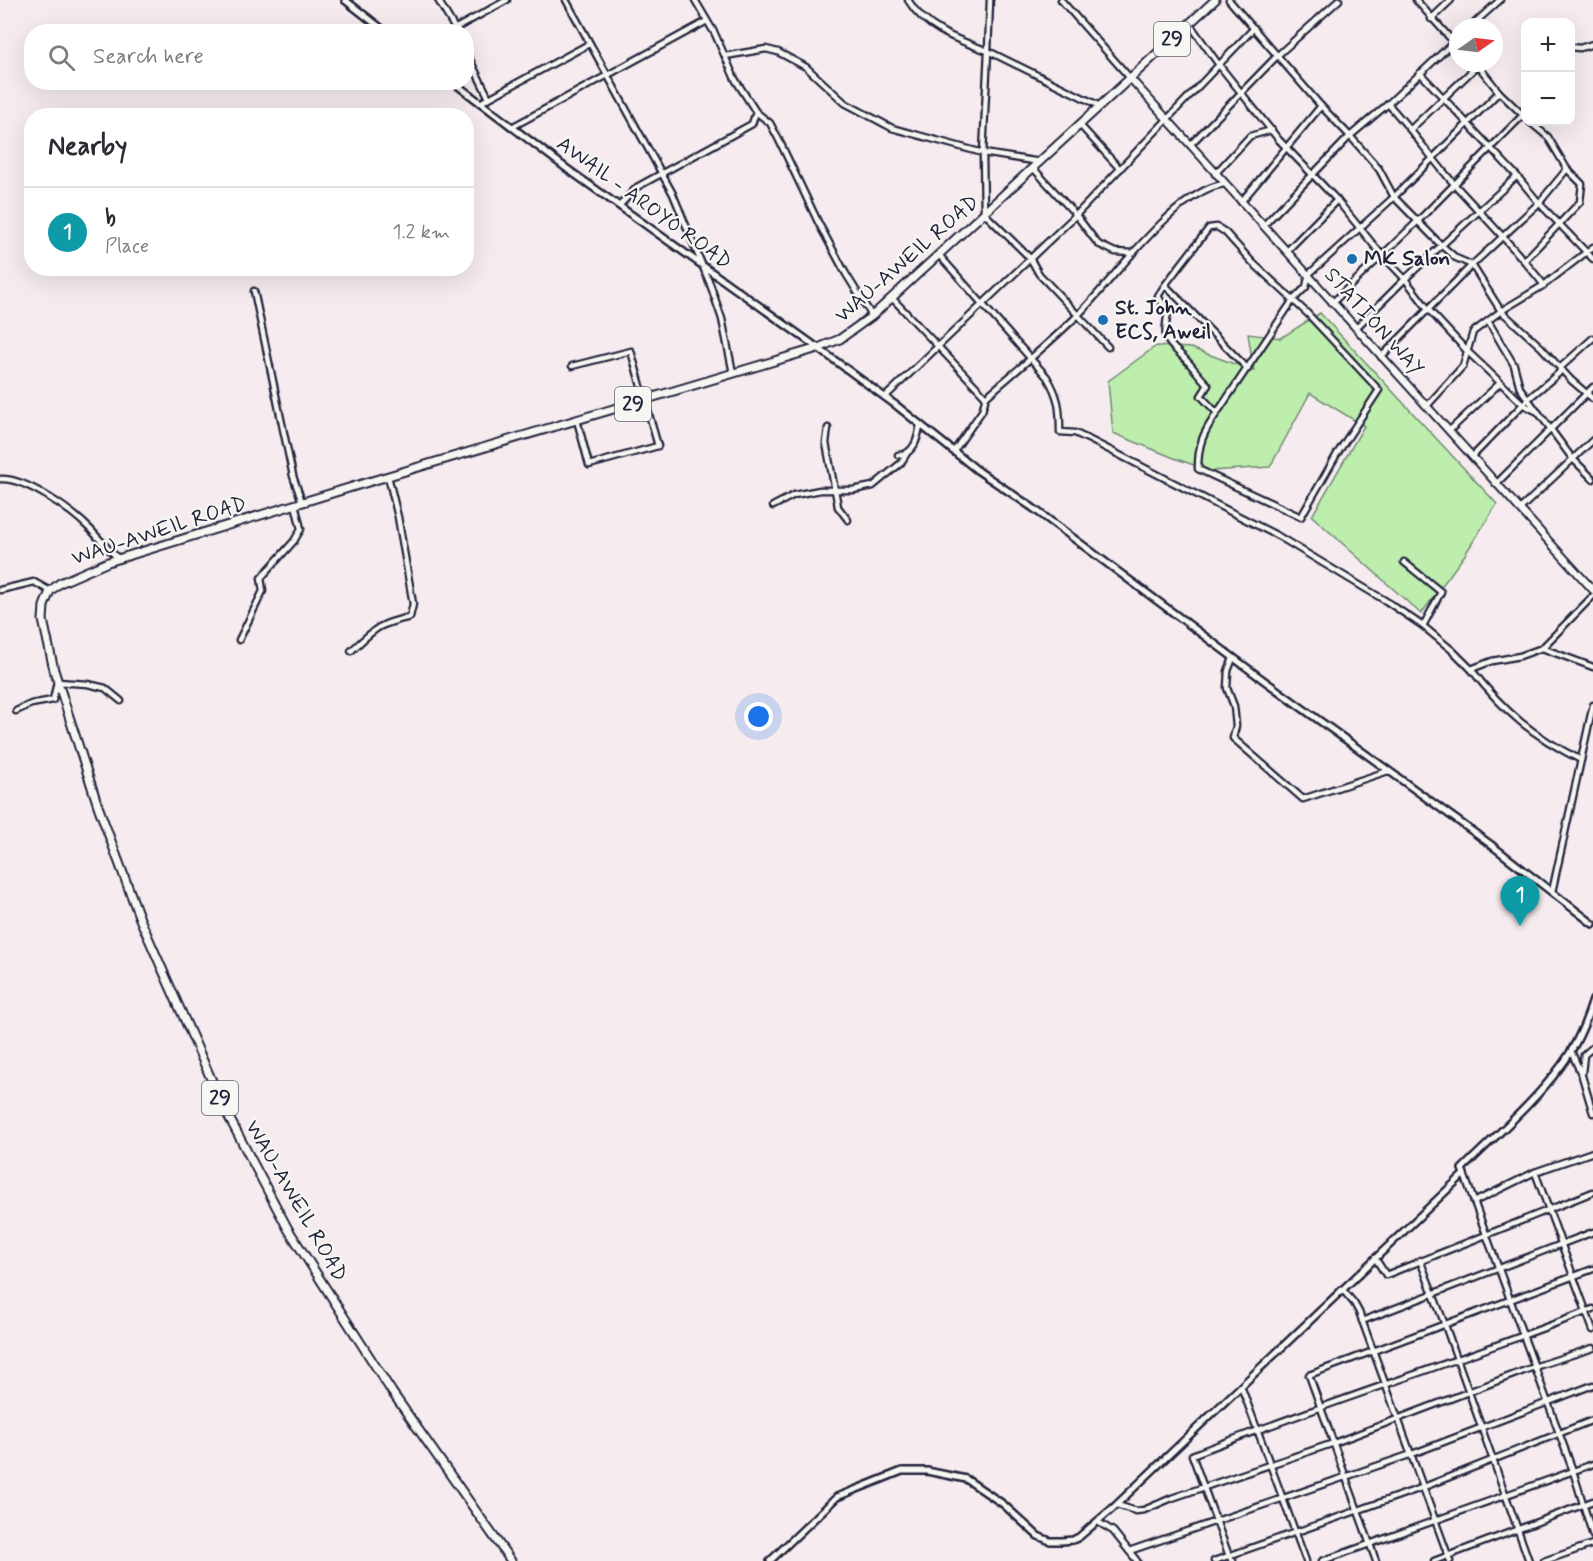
<!DOCTYPE html>
<html lang="en">
<head>
<meta charset="utf-8">
<style>
	:root { --surface:#fff; --page:#f7f7f7; --text:#2b2b33; --muted:#7c7c81; --line:#e1e1e2; --accent:#d93025 }
	body { margin:0; font-family:Mynerve,sans-serif; background:var(--page); color:var(--text) }
	.controls { position:absolute; right:18px; top:18px; display:grid; overflow:hidden; border-radius:12px; box-shadow:0 6px 24px #0002 }
	.controls button { width:54px; height:54px; display:grid; place-items:center; padding:0; border:0; border-bottom:2px solid var(--line); background:var(--surface); color:var(--text); font:30px sans-serif }
	.compass { position:absolute; left:1449px; top:18px; width:54px; height:54px; border-radius:50%; background:var(--surface); box-shadow:0 6px 24px #0002; rotate:76deg }
	.you { position:absolute; left:759px; top:717px; width:21px; height:21px; margin:-15px; border:4px solid #fff; border-radius:50%; background:#1a73e8; box-shadow:0 0 0 9px #1a73e833 }
	.badge { display:grid; place-items:center; width:39px; height:39px; border-radius:50%; background:var(--accent); color:#fff; font-size:20px; font-weight:700 }
	.pin { position:absolute; translate:-50% -50px; filter:drop-shadow(0 2px 3px #0008) }
	.pin::after { content:''; position:absolute; top:32px; width:21px; height:18px; background:inherit; clip-path:polygon(0 0,100% 0,50% 100%) }
	.list { margin:0; padding:0; list-style:none }
	h2 { display:flex; justify-content:space-between; align-items:center; height:78px; margin:0; padding:0 24px; font-size:26px }
	h2 small { font-size:20px; font-weight:400; color:var(--muted) }
	.list li { display:grid; grid-template-columns:39px 1fr auto; gap:18px; align-items:center; box-sizing:border-box; height:90px; padding:0 24px; border-top:2px solid var(--line) }
	.list b { display:block; font-size:22px; white-space:nowrap }
	.list p { margin:0; font-size:20px; white-space:nowrap; color:var(--muted) }
	.list em { font-size:20px; font-style:normal; color:var(--muted) }
	.icon { flex:none; width:33px; height:33px; fill:none; stroke:currentColor; stroke-width:2; stroke-linecap:round; stroke-linejoin:round }
	.map { position:relative; flex:none; width:1593px; height:1561px; overflow:hidden }
	.search { position:absolute; background:var(--surface); box-shadow:0 6px 24px #0002; left:24px; top:24px; width:450px; height:66px; display:flex; align-items:center; gap:15px; box-sizing:border-box; padding:0 21px; border-radius:24px; color:var(--muted); font-size:22px }
	.panel { position:absolute; background:var(--surface); box-shadow:0 6px 24px #0002; left:24px; top:108px; width:450px; height:168px; border-radius:24px }
	.map>svg:first-child { display:block }
	.green { fill:#bdeead; stroke:#708874; stroke-width:1.5 }
	.lines { fill:none; stroke-linecap:round; stroke-linejoin:round }
	.minor-casing { stroke:#22223b; stroke-width:9 }
	.tertiary-casing { stroke:#22223b; stroke-width:10 }
	.secondary-casing { stroke:#22223b; stroke-width:10 }
	.primary-casing { stroke:#22223b; stroke-width:11 }
	.minor { stroke:#f6f6f2; stroke-width:4.5 }
	.tertiary { stroke:#f6f6f2; stroke-width:5 }
	.secondary { stroke:#f6f6f2; stroke-width:6 }
	.primary { stroke:#f6f6f2; stroke-width:7 }
	.poi-dot { fill:#1f6fb2; stroke:#f6f6f2; stroke-width:2 }
	.labels { text-anchor:middle; dominant-baseline:central; stroke-width:4.5; stroke-linejoin:round; paint-order:stroke }
	.shield { fill:#f6f6f2; stroke:#626272; stroke-width:1.5 }
	.shield-label { font-size:20px; font-weight:bold; fill:#22223b }
	.street-label { font-size:21px; fill:#22223b; stroke:#f6f6f2 }
	.poi-label { font-size:21px; font-weight:bold; fill:#22223b; stroke:#f6f6f2; text-anchor:start }
</style>
</head>
<body>
<div class="map">
<svg width="1593" height="1561" viewBox="0 0 1593 1561">
	<rect width="100%" height="100%" fill="#f6ecef"/>
	<filter id="ink" filterUnits="userSpaceOnUse"><feTurbulence type="fractalNoise" baseFrequency=".0167" numOctaves="2"/><feDisplacementMap in="SourceGraphic" scale="12" xChannelSelector="R" yChannelSelector="G"/><feConvolveMatrix kernelMatrix="1 2 1 2 8 2 1 2 1" color-interpolation-filters="sRGB"/></filter>
	<g filter="url(#ink)">
		<path class="green" d="M1320,313L1497,504L1464,556L1421,614L1312,516L1364,426L1310,393L1270,467L1211,471L1174,458L1113,433L1108,381L1156,346L1191,348L1254,371L1248,334L1281,338Z"/>
		<g class="lines">
			<defs>
				<g id="minor">
					<path d="M438,0L457,32"/>
					<path d="M566,0L673,194L710,284L722,319L733,373"/>
					<path d="M695,0L715,34L735,79L756,112L770,123L779,140L819,224L846,274L872,316"/>
					<path d="M908,0C925,29 958,40 988,51L983,153L1040,162"/>
					<path d="M990,0L988,51L1100,106"/>
					<path d="M1061,0L1130,78"/>
					<path d="M1229,0L1321,106L1350,136L1379,169L1394,197L1441,245L1456,258L1472,265L1501,311L1541,347L1571,380L1593,399"/>
					<path d="M1416,0L1458,47"/>
					<path d="M1431,19L1451,0"/>
					<path d="M1189,23L1219,65L1279,140L1337,200L1381,254L1405,279L1428,309L1467,351L1524,405L1538,412L1572,458L1593,479"/>
					<path d="M1470,27L1500,0"/>
					<path d="M449,32L507,0"/>
					<path d="M1570,47L1580,48L1593,44"/>
					<path d="M466,52L489,98"/>
					<path d="M725,56L766,49L778,52L806,67L845,103L892,128L983,153L984,213L1030,258L1039,274L1108,347"/>
					<path d="M1476,63L1499,92L1526,118"/>
					<path d="M1420,73L1517,176L1539,203L1593,259"/>
					<path d="M480,103L589,44"/>
					<path d="M1388,104C1412,130 1432,159 1455,185C1485,218 1516,249 1544,285"/>
					<path d="M1079,124L1120,169"/>
					<path d="M512,127L707,21"/>
					<path d="M1411,129L1478,65"/>
					<path d="M1190,145L1278,55L1339,0"/>
					<path d="M1033,168L1076,215L1098,244L1115,252L1134,253"/>
					<path d="M1215,174L1250,136L1272,130"/>
					<path d="M1241,202L1321,106"/>
					<path d="M620,205L637,187L752,124L756,112"/>
					<path d="M1264,225L1350,136L1388,104L1458,38"/>
					<path d="M1287,251L1337,200"/>
					<path d="M939,255L1047,377C1059,397 1060,408 1060,432L1075,433L1090,440L1278,536L1386,601L1423,626L1453,651L1471,669L1492,661L1520,656L1542,648L1593,596"/>
					<path d="M1525,260L1580,202L1582,184L1567,169L1548,137L1530,122"/>
					<path d="M1165,285L1158,296L1168,313C1161,345 1169,341 1189,363C1195,370 1201,378 1208,385L1201,396L1217,413C1203,433 1198,444 1198,469L1301,517L1337,454L1379,390L1308,314L1252,262L1225,232L1217,227L1209,228L1165,285L1248,369"/>
					<path d="M254,291L293,476L302,502"/>
					<path d="M892,298L986,397"/>
					<path d="M1332,303L1418,221L1523,115"/>
					<path d="M1488,321L1514,365L1520,388L1536,410"/>
					<path d="M1356,328L1405,279L1517,176"/>
					<path d="M1381,357L1472,265L1539,203L1567,169"/>
					<path d="M572,366L631,351L658,446L589,465L577,420"/>
					<path d="M885,397L1076,215L1254,28"/>
					<path d="M1427,406L1463,366L1473,332L1501,311L1544,285L1593,247"/>
					<path d="M1217,413L1293,300L1306,287L1309,274L1394,197L1499,92"/>
					<path d="M828,428L826,443L837,501L838,507L848,520"/>
					<path d="M1449,431L1500,383"/>
					<path d="M954,451L982,411L986,397C1017,370 1050,343 1079,314C1113,280 1176,190 1224,184"/>
					<path d="M898,455C914,455 918,438 920,425"/>
					<path d="M1472,457L1528,399L1559,373L1561,367L1593,338"/>
					<path d="M0,479C25,477 71,510 89,528C99,538 107,549 118,558"/>
					<path d="M1496,484L1593,387"/>
					<path d="M773,506L794,495L820,490H853L873,486L901,463L907,453"/>
					<path d="M1520,509L1593,440"/>
					<path d="M1404,562L1441,592L1423,626"/>
					<path d="M0,590L34,582L50,591"/>
					<path d="M239,640L263,591L261,578L294,541L301,529L295,504"/>
					<path d="M1542,648L1593,667"/>
					<path d="M351,651C376,628 376,625 410,617L413,604L398,517L388,476"/>
					<path d="M1233,658L1228,671L1227,688L1234,706L1236,726L1233,738L1303,799L1388,771"/>
					<path d="M1471,669C1504,712 1533,736 1581,760"/>
					<path d="M16,711L31,704L53,700L57,682L88,684L105,688L121,701"/>
					<path d="M1552,892L1593,705"/>
					<path d="M1571,1051L1582,1076L1593,1113"/>
					<path d="M1582,1073L1584,1055L1593,1047"/>
					<path d="M1535,1172L1593,1330"/>
					<path d="M1464,1174L1573,1471L1593,1536"/>
					<path d="M1474,1202L1535,1172L1593,1152"/>
					<path d="M1375,1258L1386,1275L1593,1192"/>
					<path d="M1420,1260L1445,1325L1529,1561"/>
					<path d="M1342,1289L1354,1303L1359,1312L1450,1561"/>
					<path d="M1362,1321L1593,1232"/>
					<path d="M1241,1386L1306,1561"/>
					<path d="M1117,1505L1136,1511L1144,1510L1172,1498L1334,1443L1534,1367L1593,1348"/>
					<path d="M1098,1522L1113,1531L1137,1561"/>
					<path d="M1129,1551L1412,1454L1593,1385"/>
					<path d="M1214,1561L1424,1487L1593,1420"/>
					<path d="M1233,1561L1229,1556L1192,1455C1325,1403 1461,1361 1593,1309"/>
					<path d="M1322,1561L1593,1464"/>
					<path d="M1376,1561L1309,1375L1593,1269"/>
					<path d="M1434,1561L1593,1501"/>
					<path d="M1544,1561L1593,1544"/>
				</g>
				<g id="tertiary">
					<path d="M345,0L386,32"/>
					<path d="M453,82L566,168L818,348L897,406L977,470L1033,508L1262,679L1490,844L1593,924"/>
					<path d="M770,1561L837,1497L902,1471H927L966,1479L1003,1504L1038,1536L1050,1541H1062L1073,1540L1079,1537L1113,1508L1464,1174L1462,1169C1495,1136 1533,1104 1561,1066C1575,1048 1586,1022 1593,1000"/>
				</g>
				<path id="secondary" d="M1130,78L1593,590"/>
				<path id="primary" d="M511,1561L392,1392L288,1229L224,1108L140,919L98,806L54,670L43,620L44,606L50,591L60,583L108,562L365,483L818,348L840,339L872,316L1215,0"/>
			</defs>
			<use href="#minor" class="minor-casing"/>
			<use href="#tertiary" class="tertiary-casing"/>
			<use href="#secondary" class="secondary-casing"/>
			<use href="#primary" class="primary-casing"/>
			<use href="#minor" class="minor"/>
			<use href="#tertiary" class="tertiary"/>
			<use href="#secondary" class="secondary"/>
			<use href="#primary" class="primary"/>
		</g>
	</g>
	<g class="poi-dot">
		<circle cx="1352" cy="259" r="6"/>
		<circle cx="1103" cy="320" r="6"/>
	</g>
	<g class="labels">
		<g class="shield">
			<rect x="1154" y="22" width="36" height="34" rx="4.5"/>
			<rect x="615" y="387" width="36" height="34" rx="4.5"/>
			<rect x="202" y="1081" width="36" height="34" rx="4.5"/>
		</g>
		<g class="shield-label">
			<text x="1172" y="39">29</text>
			<text x="633" y="404">29</text>
			<text x="220" y="1098">29</text>
		</g>
		<g class="street-label">
			<text transform="translate(644 203) rotate(36)">AWAIL - AROYO ROAD</text>
			<text transform="translate(907 259) rotate(-41)">WAU-AWEIL ROAD</text>
			<text transform="translate(1374 322) rotate(48)">STATION WAY</text>
			<text transform="translate(159 531) rotate(-18)">WAU-AWEIL ROAD</text>
			<text transform="translate(296 1201) rotate(60)">WAU-AWEIL ROAD</text>
		</g>
		<g class="poi-label">
			<text x="1364" y="259">MK Salon</text>
			<text x="1115" y="308">St. John<tspan x="1115" dy="24">ECS, Aweil</tspan></text>
		</g>
	</g>
</svg>
<div class="controls">
<button>+</button>
<button>−</button>
</div>
<svg class="compass" viewBox="-18 -18 36 36"><path d="M0-13l5 13h-10z" fill="#e53935"/><path d="M0 13l5-13h-10z" fill="#7c7c81"/></svg>
<div class="you"></div>
<div class="pin badge" style="left:1520px;top:926px;background:#0f9aa8">1</div>
<div class="search"><svg class="icon" aria-label="search" viewBox="0 0 24 24"><circle cx="10" cy="10" r="6"/><path d="M15 15l6 6"/></svg>Search here</div>
<section class="panel">
<h2>Nearby<small></small></h2>
<ul class="list">
<li><span class="badge" style="background:#0f9aa8">1</span><div><b>b</b><p>Place</p></div><em>1.2 km</em></li>
</ul>
</section>
</div>
</body>
</html>
